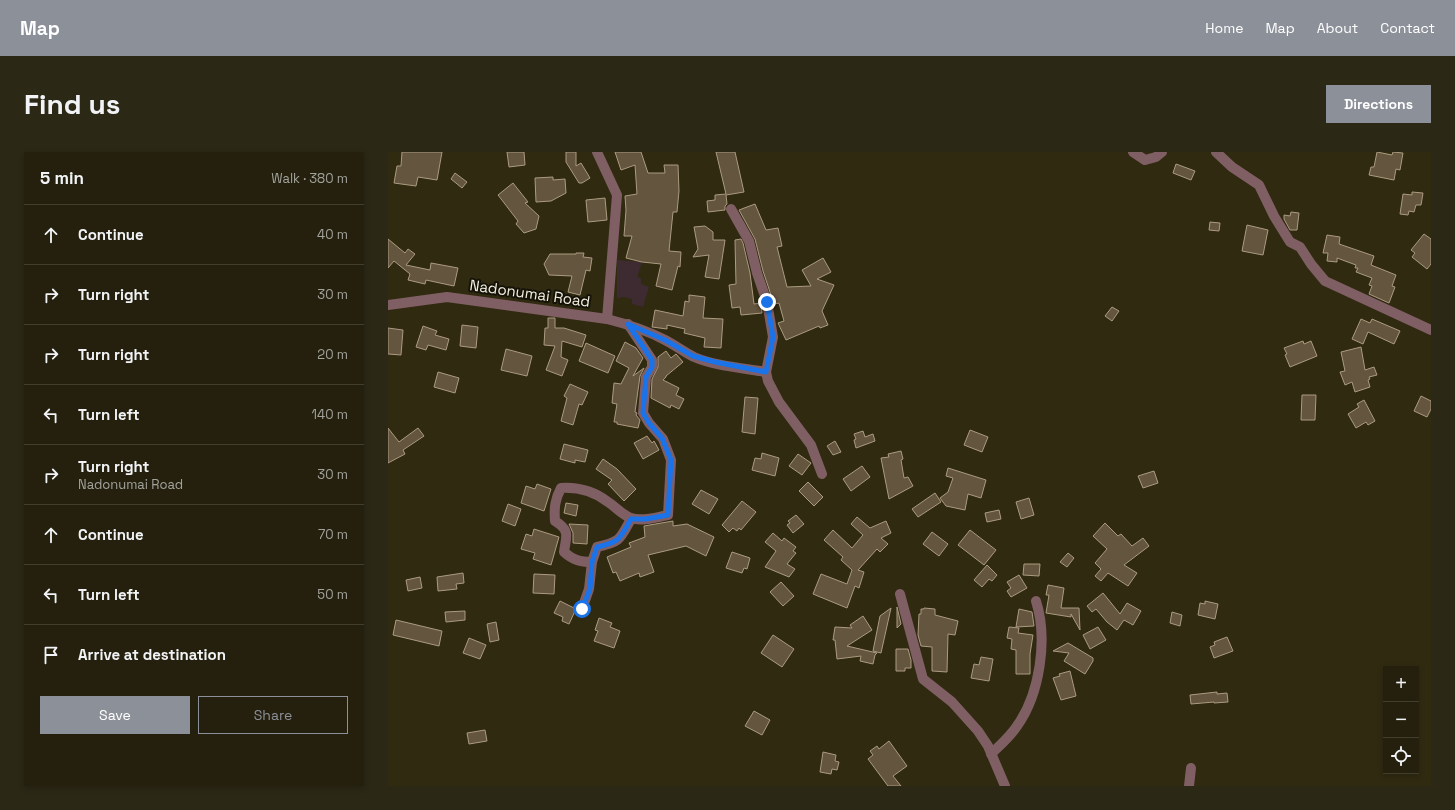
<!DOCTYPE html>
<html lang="en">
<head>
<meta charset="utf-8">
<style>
	:root { --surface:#24200d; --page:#2c2816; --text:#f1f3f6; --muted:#a3a39d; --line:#413e2e; --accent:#8c9099 }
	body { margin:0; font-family:"Space Grotesk",sans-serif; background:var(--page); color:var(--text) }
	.controls { position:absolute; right:12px; bottom:12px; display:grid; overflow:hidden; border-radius:0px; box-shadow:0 2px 6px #0003 }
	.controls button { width:36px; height:36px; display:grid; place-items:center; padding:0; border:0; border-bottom:1px solid var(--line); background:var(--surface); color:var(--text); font:20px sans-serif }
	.stop { position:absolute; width:12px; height:12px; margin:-9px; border:3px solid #1a73e8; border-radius:50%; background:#fff }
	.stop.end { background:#1a73e8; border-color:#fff; box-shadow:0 1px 4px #0008 }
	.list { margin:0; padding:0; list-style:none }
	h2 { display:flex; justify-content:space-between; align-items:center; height:52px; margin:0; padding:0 16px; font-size:17px }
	h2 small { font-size:13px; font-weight:400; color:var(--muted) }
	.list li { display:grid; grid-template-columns:26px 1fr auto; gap:12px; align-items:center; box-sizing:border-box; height:60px; padding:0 16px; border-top:1px solid var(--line) }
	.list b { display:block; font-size:15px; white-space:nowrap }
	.list p { margin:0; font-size:13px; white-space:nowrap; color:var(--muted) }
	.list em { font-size:13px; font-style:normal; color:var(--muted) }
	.actions { display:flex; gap:8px; padding:12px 16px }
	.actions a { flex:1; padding:9px 0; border:1px solid var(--accent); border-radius:0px; text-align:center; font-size:14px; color:var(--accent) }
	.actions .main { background:var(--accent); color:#fff }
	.icon { flex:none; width:22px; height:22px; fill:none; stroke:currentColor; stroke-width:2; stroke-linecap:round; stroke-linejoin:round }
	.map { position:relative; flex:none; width:1043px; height:634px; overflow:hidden; border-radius:0px }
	header { display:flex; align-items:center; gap:24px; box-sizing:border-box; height:56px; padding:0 20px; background:var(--accent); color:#fff }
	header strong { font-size:19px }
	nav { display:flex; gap:22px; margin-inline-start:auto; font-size:14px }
	.intro { display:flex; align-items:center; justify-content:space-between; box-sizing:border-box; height:96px; padding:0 24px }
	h1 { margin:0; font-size:28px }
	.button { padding:10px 18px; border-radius:0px; background:var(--accent); color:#fff; font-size:14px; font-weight:700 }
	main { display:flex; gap:24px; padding:0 24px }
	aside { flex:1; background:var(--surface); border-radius:0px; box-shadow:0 2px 6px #0003 }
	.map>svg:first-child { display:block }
	.commercial { fill:#3e2b32 }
	.building { fill:#64553e; stroke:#ab9b81 }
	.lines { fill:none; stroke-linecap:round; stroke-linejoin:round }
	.minor { stroke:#805f64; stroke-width:10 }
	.route { stroke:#1a73e8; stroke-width:5 }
	.labels { text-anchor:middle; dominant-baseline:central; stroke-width:4; stroke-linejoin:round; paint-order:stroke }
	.street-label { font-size:15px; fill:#f3f0e0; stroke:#151308 }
</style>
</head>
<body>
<header>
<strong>Map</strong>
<nav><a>Home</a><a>Map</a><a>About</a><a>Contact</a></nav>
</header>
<div class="intro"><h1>Find us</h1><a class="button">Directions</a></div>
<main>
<aside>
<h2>5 min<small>Walk · 380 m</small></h2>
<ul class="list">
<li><svg class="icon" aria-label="ahead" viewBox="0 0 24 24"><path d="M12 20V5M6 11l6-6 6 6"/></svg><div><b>Continue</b></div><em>40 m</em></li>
<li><svg class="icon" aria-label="right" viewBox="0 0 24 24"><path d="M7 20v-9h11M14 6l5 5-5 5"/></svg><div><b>Turn right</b></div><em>30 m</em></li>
<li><svg class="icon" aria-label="right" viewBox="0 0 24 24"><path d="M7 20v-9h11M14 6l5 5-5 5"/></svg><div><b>Turn right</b></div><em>20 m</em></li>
<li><svg class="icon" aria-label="left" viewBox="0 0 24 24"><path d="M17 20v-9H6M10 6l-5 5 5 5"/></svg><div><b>Turn left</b></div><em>140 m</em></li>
<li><svg class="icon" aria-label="right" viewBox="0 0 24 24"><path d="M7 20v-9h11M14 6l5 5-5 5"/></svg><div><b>Turn right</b><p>Nadonumai Road</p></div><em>30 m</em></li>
<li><svg class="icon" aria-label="ahead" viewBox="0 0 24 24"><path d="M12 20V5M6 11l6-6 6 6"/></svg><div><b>Continue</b></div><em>70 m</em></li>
<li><svg class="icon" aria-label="left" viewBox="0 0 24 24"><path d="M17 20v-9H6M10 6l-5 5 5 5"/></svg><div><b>Turn left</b></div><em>50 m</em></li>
<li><svg class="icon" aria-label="arrive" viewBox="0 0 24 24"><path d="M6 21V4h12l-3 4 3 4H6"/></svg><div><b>Arrive at destination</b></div></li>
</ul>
<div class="actions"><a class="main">Save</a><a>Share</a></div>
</aside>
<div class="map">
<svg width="1043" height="634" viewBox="0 0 1043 634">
	<rect width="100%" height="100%" fill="#302a11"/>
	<path class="commercial" d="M229,108L254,110L249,125L253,126V132L261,135L255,155L244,152V147L236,145L229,146Z"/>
	<g class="building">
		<path d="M14,0H54L49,28L30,25L28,34L6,31L9,14H13Z"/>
		<path d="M119,0H136L137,13L121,15Z"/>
		<path d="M178,0H188V14L193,11L202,26L194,31H191L178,10Z"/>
		<path d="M227,0H253L260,21H277L276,13H290L291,39L289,60H285L281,99L293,100L292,115L290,114L284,138L268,134L273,112L254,110L238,106L244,84H236L238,58L237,44L249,42L247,13L233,18Z"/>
		<path d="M328,0H347L356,40L338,43L339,52L337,54V58L320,60L319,49L327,48V43L338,42Z"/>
		<path d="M989,0L1004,3L1005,0L1015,1L1012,18L1008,17L1006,28L981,23L983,15H986Z"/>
		<path d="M788,12L807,19L803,28L785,21Z"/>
		<path d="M67,21L79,30L74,36L63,27Z"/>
		<path d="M165,25V28L177,27L178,41L163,49L148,50L147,26Z"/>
		<path d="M125,31L140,50L137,51L151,64L148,77L136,81L128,72L130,69L110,43Z"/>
		<path d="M1024,40L1035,41L1033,53H1028L1026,60L1021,59L1020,63L1012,62L1015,42L1024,43Z"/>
		<path d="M217,46L219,68L200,70L198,48Z"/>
		<path d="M367,52L378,78L390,76L394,94L389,95L399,135L423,134L414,118L435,106L443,120L429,127L446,133L434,159L440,173L432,176L431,174L398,188L390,171L396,169L391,151L386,152L375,119L367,87L351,58Z"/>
		<path d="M903,60L911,61L909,78H902L896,67V63L902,64Z"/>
		<path d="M822,70L832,71L831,79L821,78Z"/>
		<path d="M859,73L880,78L875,103L854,99Z"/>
		<path d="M317,74L325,80V88H337L331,127L317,125L321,103L305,105L310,97L306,75Z"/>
		<path d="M1036,82L1043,87V112L1039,117L1024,105L1027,101L1023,98Z"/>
		<path d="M939,83L952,85L951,92L986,104L983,113L1008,123L1004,134L1007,135L1001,151L981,142L984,134L981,133L984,126L968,120L970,116H967L968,113L949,106V110L939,109L940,101H935Z"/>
		<path d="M0,87L17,101L20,97L27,102L18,113L42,118L43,111L70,116L66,134L38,128L37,132L20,128L22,122L6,109L0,116Z"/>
		<path d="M353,87L355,91L362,121L366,152L373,151L374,161L353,163L352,155L344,156L341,133L348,132L347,88Z"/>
		<path d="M188,101H196L195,105L204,106L202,119L198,118L192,143L180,140L184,124L161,123L156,112L162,102H188Z"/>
		<path d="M301,143L317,145L315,166L335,167L333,196L316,195L317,186L296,181L297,177L279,173V177L264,175L267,158L295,164L297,149L301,150Z"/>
		<path d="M724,155L731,159L724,169L717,164Z"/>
		<path d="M160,166H167V176H176L198,183L194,195L174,189L173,205L180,208L174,224L158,218L167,194L156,193L157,176H160Z"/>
		<path d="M973,167L982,171L984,167L1012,179L1006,192L980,180L975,192L964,187Z"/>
		<path d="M74,173L90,175L88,196L72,194Z"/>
		<path d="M35,174L49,179L47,183L61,187L58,198L40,193L38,198L28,195Z"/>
		<path d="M0,176L15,178L13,203L0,202Z"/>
		<path d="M915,189L916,192L923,189L929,204L902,215L897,203L899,202L896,196Z"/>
		<path d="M237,190L248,196L255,206L245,224L256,216L252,224L247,260L249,261L248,263L252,268L250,276L229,272V270H226L229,252L224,251L226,231L233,232L241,216L228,209Z"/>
		<path d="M198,191L227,204L220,221L191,209Z"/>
		<path d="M973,195L977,218L986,215L989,223L981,225L982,227L980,228L982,235L967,240L964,230L957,233L952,220L957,219L953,200Z"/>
		<path d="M118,197L144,204L139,224L113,218Z"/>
		<path d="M278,199L283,206L288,202L295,210L278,224V225L275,228L291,236L288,243L296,247L291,257L283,253L282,256L263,246L264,227L270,215V205Z"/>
		<path d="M50,220L71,226L67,241L46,235Z"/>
		<path d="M182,232L200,240L194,253L191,252L185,273L173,269L179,246L176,244Z"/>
		<path d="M914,243H928L927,268H913Z"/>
		<path d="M1033,244L1043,249V257L1039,265L1026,259Z"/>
		<path d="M357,245L370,246L367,282L354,280Z"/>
		<path d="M976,248L987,269L980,273L978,270L968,276L960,262L971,255L969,252Z"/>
		<path d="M0,276L11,290L30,276L36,284L15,298L17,302L0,311Z"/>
		<path d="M582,278L600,285L594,300L576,293Z"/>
		<path d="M475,279L477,285L485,282L487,289L468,296L466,288L468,287L466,282Z"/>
		<path d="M259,284L264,291L266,289L271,298L255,307L246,291Z"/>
		<path d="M447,289L453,300L445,303L439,294Z"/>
		<path d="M176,292L200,298L197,310L187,308V311L172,307Z"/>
		<path d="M513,299L515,307L513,308L516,326L520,325L525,334L501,347L493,306L501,305L500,302Z"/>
		<path d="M374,301L391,306L387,324L364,318L367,306L373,307Z"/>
		<path d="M410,302L423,311L414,323L401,314Z"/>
		<path d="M215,307L229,317L248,337L236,349L220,332L224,328L208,317Z"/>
		<path d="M474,314L482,325L463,339L455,327Z"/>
		<path d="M560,316L598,328L593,346L580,342L577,358L558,354L552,346L560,340L565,326L558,324Z"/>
		<path d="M766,319L770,331L755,336L750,324Z"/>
		<path d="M420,330L435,345L426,354L411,339Z"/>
		<path d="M149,332L163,337L156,359L133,351L138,334L147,337Z"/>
		<path d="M313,338L330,347L321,362L304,352Z"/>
		<path d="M547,341L553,350L530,365L524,357Z"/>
		<path d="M641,346L646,363L633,367L628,350Z"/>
		<path d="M354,349L368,360L353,378L351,376L349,379L345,376L341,380L334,373Z"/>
		<path d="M178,351L190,353L188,364L176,361Z"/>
		<path d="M120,352L133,357L127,374L114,369Z"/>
		<path d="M611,358L613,367L599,370L597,361Z"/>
		<path d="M408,363L416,372L405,381L399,373L402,371L400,369Z"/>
		<path d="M469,365L482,376L498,369L503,381L493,386L500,392L492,400L489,397L470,418L476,420L471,436L467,434L459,456L425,442L433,422L459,432L464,418L453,408L455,405L436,388L445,378L464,396L475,383L463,372Z"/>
		<path d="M285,369V374L299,372L326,385L318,404L298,394L260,403L266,420L252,425L251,421L232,429L228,420L225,421L219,405L243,395L241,391L257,385L256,374Z"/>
		<path d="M717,371L730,384L733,382L744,394L755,386L761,394L736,413L749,421L740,434L720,421L713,429L707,424L713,417L707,411L719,397L705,384Z"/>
		<path d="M181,372L200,373L199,392L185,391V381Z"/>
		<path d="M146,377L171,385L163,413L145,407L147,401L133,397L138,382L144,384Z"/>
		<path d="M582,378L608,398L596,413L570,393Z"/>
		<path d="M544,380L560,392L551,404L535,392Z"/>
		<path d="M385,381L394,389L396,386L408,395L405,399L408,401L399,412L407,417L401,425L377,415L388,399L377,390Z"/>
		<path d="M344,400L362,406L359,417L356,416L354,421L338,416Z"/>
		<path d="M680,401L686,406L679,415L672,410Z"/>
		<path d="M636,412H652L651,424L635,423Z"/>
		<path d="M599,413L609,423L604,429L601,427L594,435L586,428Z"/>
		<path d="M75,421L76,431L68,432L69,437L50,439L49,425Z"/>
		<path d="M146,422L167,423L166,442L145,441Z"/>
		<path d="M631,423L639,436L623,445L619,439L623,436L619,430Z"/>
		<path d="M32,425L34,436L20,439L18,428Z"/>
		<path d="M393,430L406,444L395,454L382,440Z"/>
		<path d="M660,433L676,436L673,456H691L692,478L683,462V465L658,461L661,443H658Z"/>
		<path d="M715,441L732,462L739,451L753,459L745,473L736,468L729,478L719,470L708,457L704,460L699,454Z"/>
		<path d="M172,449L188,457L181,472L174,469L175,465L166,461Z"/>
		<path d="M817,449L830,452L827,467L810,463L812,451L817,452Z"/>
		<path d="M509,455L513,472L509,476Z"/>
		<path d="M503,456L493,501L485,499L492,464Z"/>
		<path d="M536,456L547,457V463L570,469L567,483L560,482L559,520L544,519V495L533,494L530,483L531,462H533V457H536Z"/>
		<path d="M631,457L644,460L646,474L628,475Z"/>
		<path d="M77,459V468L58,470L57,460Z"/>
		<path d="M784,460L794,463L792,474L782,471Z"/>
		<path d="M475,464L484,478L459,494L489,501L487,503L485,512L472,509L473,504L449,507L447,488H445L447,475L464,476L462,473Z"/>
		<path d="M211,466L224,471L222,475L232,479L226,496L206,489L210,479L207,478Z"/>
		<path d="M8,468L54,479L51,494L5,483Z"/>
		<path d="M108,470L111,488L102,490L99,472Z"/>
		<path d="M621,475L631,476L630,481L645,483L642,502V522H628V498L623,497L624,487L619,486Z"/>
		<path d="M710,475L718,488L702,497L695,483Z"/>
		<path d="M385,483L406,497L394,515L373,501Z"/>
		<path d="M839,485L845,499L826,506L822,495L827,493L826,490Z"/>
		<path d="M81,486L98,493L92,507L75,501Z"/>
		<path d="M680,491L705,506V509L697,522L676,509L681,501L665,499Z"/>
		<path d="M508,497H520L523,508V516H517V519H508Z"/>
		<path d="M593,505L605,507L601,529L583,526L586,512L591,513Z"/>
		<path d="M682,519L688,544L673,548L665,526L672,524L671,522Z"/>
		<path d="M829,540V542L839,541L840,550L826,551V550L803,552L802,543Z"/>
		<path d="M366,559L382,568L374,583L357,574Z"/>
		<path d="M97,578L99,589L81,592L79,581Z"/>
		<path d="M501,589L519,614L505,624L513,634H500L480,607L485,603L482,599L489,594L491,597Z"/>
		<path d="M435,600L448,603L447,609L451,610L449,618L444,617L443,622L432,620Z"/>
	</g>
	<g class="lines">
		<g class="minor">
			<path d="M209,0L229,43L219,167"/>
			<path d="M745,0L757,8L768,5L774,0"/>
			<path d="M828,0L844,15L871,33L886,64L902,90L912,95L923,112L937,129L1043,178"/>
			<path d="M343,57L361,89L369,121L379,150L385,185L378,220L380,229L391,250L423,293L434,322"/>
			<path d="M0,153L59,145L219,167C239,172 258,178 277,188C287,193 296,200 306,205C327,214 355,216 378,220"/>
			<path d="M240,172L264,208V215L258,225L255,261L261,271L275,287L283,308L280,363C269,365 254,370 243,366C234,363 228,355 220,350C207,340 190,335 173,336C167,347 166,356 167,369C183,379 178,384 176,400C185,408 192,410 204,410L209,395C233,390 232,387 243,367"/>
			<path d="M512,442L535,527L564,550L590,579L600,594L617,634"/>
			<path d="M194,457L201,437L204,410"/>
			<path d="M603,602C612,593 622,585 629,574C652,542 660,487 648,449"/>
			<path d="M801,634L803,616"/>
		</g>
	</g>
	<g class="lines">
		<path class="route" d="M194,457L202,437L204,410L209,395C233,390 232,386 243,367H258L280,363L283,308L274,286L261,271L255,261L258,225L264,215V208L240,172L277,188L305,204L327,210L378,220L385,185L379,150"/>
	</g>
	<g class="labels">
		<g class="street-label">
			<text transform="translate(142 141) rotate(8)">Nadonumai Road</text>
		</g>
	</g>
</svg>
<div class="controls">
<button>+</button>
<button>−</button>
<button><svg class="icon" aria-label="locate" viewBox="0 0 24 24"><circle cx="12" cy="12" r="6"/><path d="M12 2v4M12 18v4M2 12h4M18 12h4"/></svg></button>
</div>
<div class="stop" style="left:194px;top:457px"></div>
<div class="stop end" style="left:379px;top:150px"></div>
</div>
</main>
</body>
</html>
